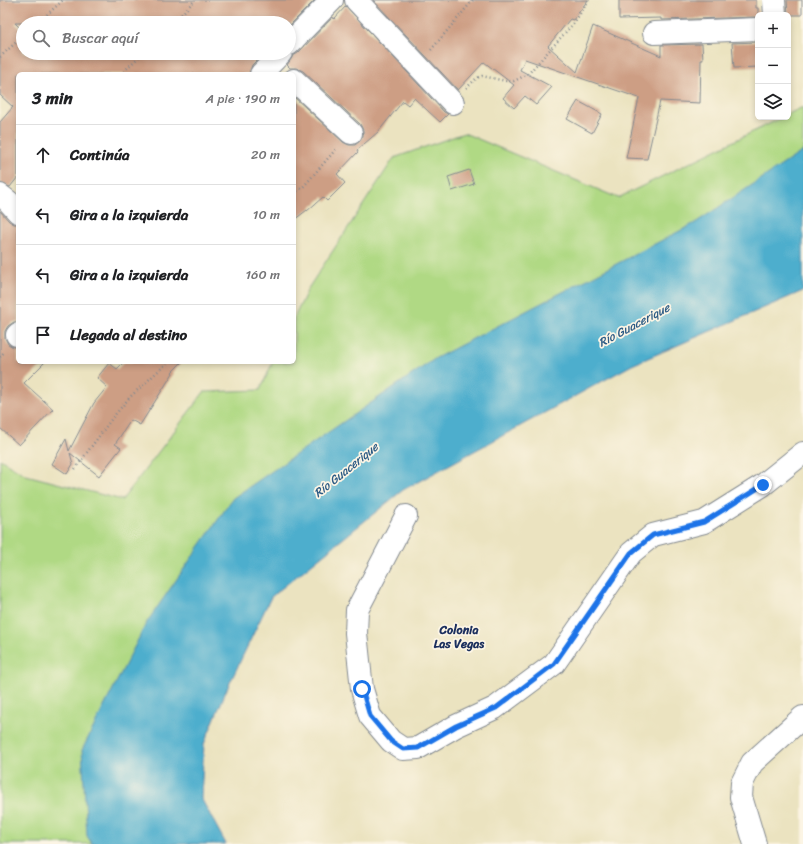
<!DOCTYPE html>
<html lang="es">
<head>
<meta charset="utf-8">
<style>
	:root { --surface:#fff; --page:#f6f6f6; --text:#202124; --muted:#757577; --line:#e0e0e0 }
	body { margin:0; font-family:Sriracha,sans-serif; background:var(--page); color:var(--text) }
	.controls { position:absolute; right:12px; top:12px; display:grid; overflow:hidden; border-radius:6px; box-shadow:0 2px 6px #0003 }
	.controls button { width:36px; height:36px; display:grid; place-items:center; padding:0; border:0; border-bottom:1px solid var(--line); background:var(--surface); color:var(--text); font:20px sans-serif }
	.stop { position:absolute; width:12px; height:12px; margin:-9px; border:3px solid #1a73e8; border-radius:50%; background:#fff }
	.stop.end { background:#1a73e8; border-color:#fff; box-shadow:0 1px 4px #0008 }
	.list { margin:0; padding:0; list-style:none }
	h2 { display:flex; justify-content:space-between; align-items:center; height:52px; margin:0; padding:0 16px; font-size:17px }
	h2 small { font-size:13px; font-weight:400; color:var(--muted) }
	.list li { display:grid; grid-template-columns:26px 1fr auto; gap:12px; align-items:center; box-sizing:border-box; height:60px; padding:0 16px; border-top:1px solid var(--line) }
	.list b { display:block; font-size:15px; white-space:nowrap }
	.list em { font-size:13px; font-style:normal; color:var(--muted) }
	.icon { flex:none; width:22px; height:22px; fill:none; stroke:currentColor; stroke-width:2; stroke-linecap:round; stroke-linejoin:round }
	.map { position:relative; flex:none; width:803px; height:844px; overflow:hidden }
	.search { position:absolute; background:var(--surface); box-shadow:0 2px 6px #0003; left:16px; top:16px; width:280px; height:44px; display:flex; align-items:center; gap:10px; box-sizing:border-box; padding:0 14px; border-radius:22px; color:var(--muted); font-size:15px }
	.panel { position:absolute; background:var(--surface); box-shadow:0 2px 6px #0003; left:16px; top:72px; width:280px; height:292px; border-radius:6px }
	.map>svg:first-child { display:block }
	.green { fill:#b0d984; stroke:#668471 }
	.water { fill:#4eaecd; stroke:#346e96 }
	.building { fill:#cd9e84 }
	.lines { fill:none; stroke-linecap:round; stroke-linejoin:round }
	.minor-casing { stroke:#83898f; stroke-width:24 }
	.path { stroke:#83898f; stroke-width:2.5; stroke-dasharray:1 3; stroke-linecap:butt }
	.minor { stroke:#fff; stroke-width:22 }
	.route { stroke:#1a73e8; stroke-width:5 }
	.labels { text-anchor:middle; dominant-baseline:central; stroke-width:3.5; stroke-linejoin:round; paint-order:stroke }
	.water-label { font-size:12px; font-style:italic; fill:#2d5b85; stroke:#fcf5e5 }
	.neighbourhood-label { font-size:12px; font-weight:bold; fill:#1b2f5e; stroke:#fcf5e5 }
</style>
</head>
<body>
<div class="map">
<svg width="803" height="844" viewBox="0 0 803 844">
	<rect width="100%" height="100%" fill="#fcf5e5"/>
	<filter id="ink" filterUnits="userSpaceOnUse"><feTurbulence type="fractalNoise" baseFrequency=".025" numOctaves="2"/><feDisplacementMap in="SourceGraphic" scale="8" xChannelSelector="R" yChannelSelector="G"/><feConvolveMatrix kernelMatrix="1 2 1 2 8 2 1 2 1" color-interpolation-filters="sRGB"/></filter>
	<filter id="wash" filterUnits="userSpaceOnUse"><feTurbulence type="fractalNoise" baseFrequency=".012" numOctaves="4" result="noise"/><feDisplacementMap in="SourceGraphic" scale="16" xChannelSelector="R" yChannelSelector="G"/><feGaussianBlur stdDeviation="0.9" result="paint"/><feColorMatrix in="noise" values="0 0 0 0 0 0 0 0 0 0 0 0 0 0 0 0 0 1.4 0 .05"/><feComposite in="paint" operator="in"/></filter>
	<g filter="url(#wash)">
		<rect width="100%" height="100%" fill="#ebe3c0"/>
		<path class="green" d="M803,107V199L226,520L110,844H0V459L26,475L122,500L204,392L260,390L273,362H294V318L309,287L394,158L464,133L618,198L783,117H788V114Z"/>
		<path class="water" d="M803,151V291L632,365L403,490L271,597L226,691L204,744L201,798L226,844H92L87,836L82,750L147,622L233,498L436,358L695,223Z"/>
		<g id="blocks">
			<g class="building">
				<path d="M0,0H315L289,26V23H15L23,31V53H264L252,65L249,74H18V177L10,187L0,183V122L13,107L0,95Z"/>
				<path d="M373,0H588L573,20L570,19L548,46L577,72L593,26L661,56V45L702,44L703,60H701L700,103L660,101L647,159L626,158L639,98L525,59L520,70L552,87L536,105L525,96L514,108L503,98L514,85L484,62L458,90Z"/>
				<path d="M619,0H756V8H758V17L661,20V18L619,19Z"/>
				<path d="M787,0H802V15H788Z"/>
				<path d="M346,6L444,112L448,114L440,122L414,98L408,105L403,101L378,132L357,150L358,152L337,174L345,183L327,201L323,197L307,211V210L294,220V97L343,142L349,145H355L360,141L363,136V130L360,124L303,71L296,68H290L287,65L293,56L298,53L333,17L334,19Z"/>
				<path d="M758,42V67L734,68L732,43Z"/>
				<path d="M578,101L602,114L592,133L567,119Z"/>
				<path d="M469,170L474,184L452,191L448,177Z"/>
				<path d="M0,211L9,221L14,224H18V322H14L8,326L5,331V338L8,344L13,347H18V362H45L24,383L53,409L19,445L0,428Z"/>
				<path d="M124,362H182L172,372L173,373L140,425L131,420L115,444L121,448L99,476L70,453L73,464L67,474L52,464L66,439L69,451L94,403L107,387L97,378L109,363L117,369Z"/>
			</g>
		</g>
	</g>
	<g filter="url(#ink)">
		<use href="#blocks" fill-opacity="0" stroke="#83898f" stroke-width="1"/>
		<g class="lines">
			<defs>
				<g id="minor">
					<path d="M356,0L453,103"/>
					<path d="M774,0L775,15"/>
					<path d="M654,33L758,29"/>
					<path d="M289,44L332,0"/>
					<path d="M261,74L281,53"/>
					<path d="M294,80L351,133"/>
					<path d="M0,195L8,201L18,212"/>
					<path d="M17,335L18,334"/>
					<path d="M406,516L357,610L356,633L362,689L370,716L391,741L403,749L418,748L456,726L495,708L554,664L631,553L653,535L704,522L763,485L803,453"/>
					<path d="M755,844L741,797L742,783L752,763L803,717"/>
				</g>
			</defs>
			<use href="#minor" class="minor-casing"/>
			<g class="path">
				<path d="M38,23L63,0"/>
				<path d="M173,23L195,0"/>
				<path d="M431,50L473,0"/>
				<path d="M0,57L23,36"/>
				<path d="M121,74L143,53"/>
				<path d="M466,88L477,78L482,76L506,81H514L528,74L574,23L589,0"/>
				<path d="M294,194L304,186L337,148"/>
				<path d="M0,357L5,351"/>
				<path d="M75,469L113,417L130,397L168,362"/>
			</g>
			<use href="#minor" class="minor"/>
		</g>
	</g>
	<g class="lines" filter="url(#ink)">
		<path class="route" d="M362,689L370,716L391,741L403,749L418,748L456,726L496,708L554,664L631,553L653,535L704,522L763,485"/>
	</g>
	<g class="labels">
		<g class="water-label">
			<text transform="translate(634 325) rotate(-28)">Río Guacerique</text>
			<text transform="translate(346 470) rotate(-39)">Río Guacerique</text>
		</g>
		<g class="neighbourhood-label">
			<text x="459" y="630">Colonia<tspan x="459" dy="14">Las Vegas</tspan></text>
		</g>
	</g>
</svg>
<div class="controls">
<button>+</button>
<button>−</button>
<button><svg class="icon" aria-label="layers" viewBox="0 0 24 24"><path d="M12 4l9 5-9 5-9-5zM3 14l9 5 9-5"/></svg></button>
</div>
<div class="stop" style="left:362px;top:689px"></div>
<div class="stop end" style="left:763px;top:485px"></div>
<div class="search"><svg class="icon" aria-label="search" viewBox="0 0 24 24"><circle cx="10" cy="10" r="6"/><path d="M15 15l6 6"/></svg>Buscar aquí</div>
<section class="panel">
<h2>3 min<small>A pie · 190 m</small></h2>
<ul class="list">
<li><svg class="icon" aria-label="ahead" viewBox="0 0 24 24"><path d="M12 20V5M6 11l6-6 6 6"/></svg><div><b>Continúa</b></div><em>20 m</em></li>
<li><svg class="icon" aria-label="left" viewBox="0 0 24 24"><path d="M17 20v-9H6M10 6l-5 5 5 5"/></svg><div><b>Gira a la izquierda</b></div><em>10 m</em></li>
<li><svg class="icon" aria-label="left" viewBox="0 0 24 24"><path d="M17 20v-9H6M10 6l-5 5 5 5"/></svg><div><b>Gira a la izquierda</b></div><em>160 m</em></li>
<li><svg class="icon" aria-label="arrive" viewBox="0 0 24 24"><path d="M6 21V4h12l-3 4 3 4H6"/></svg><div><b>Llegada al destino</b></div></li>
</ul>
</section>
</div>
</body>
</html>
